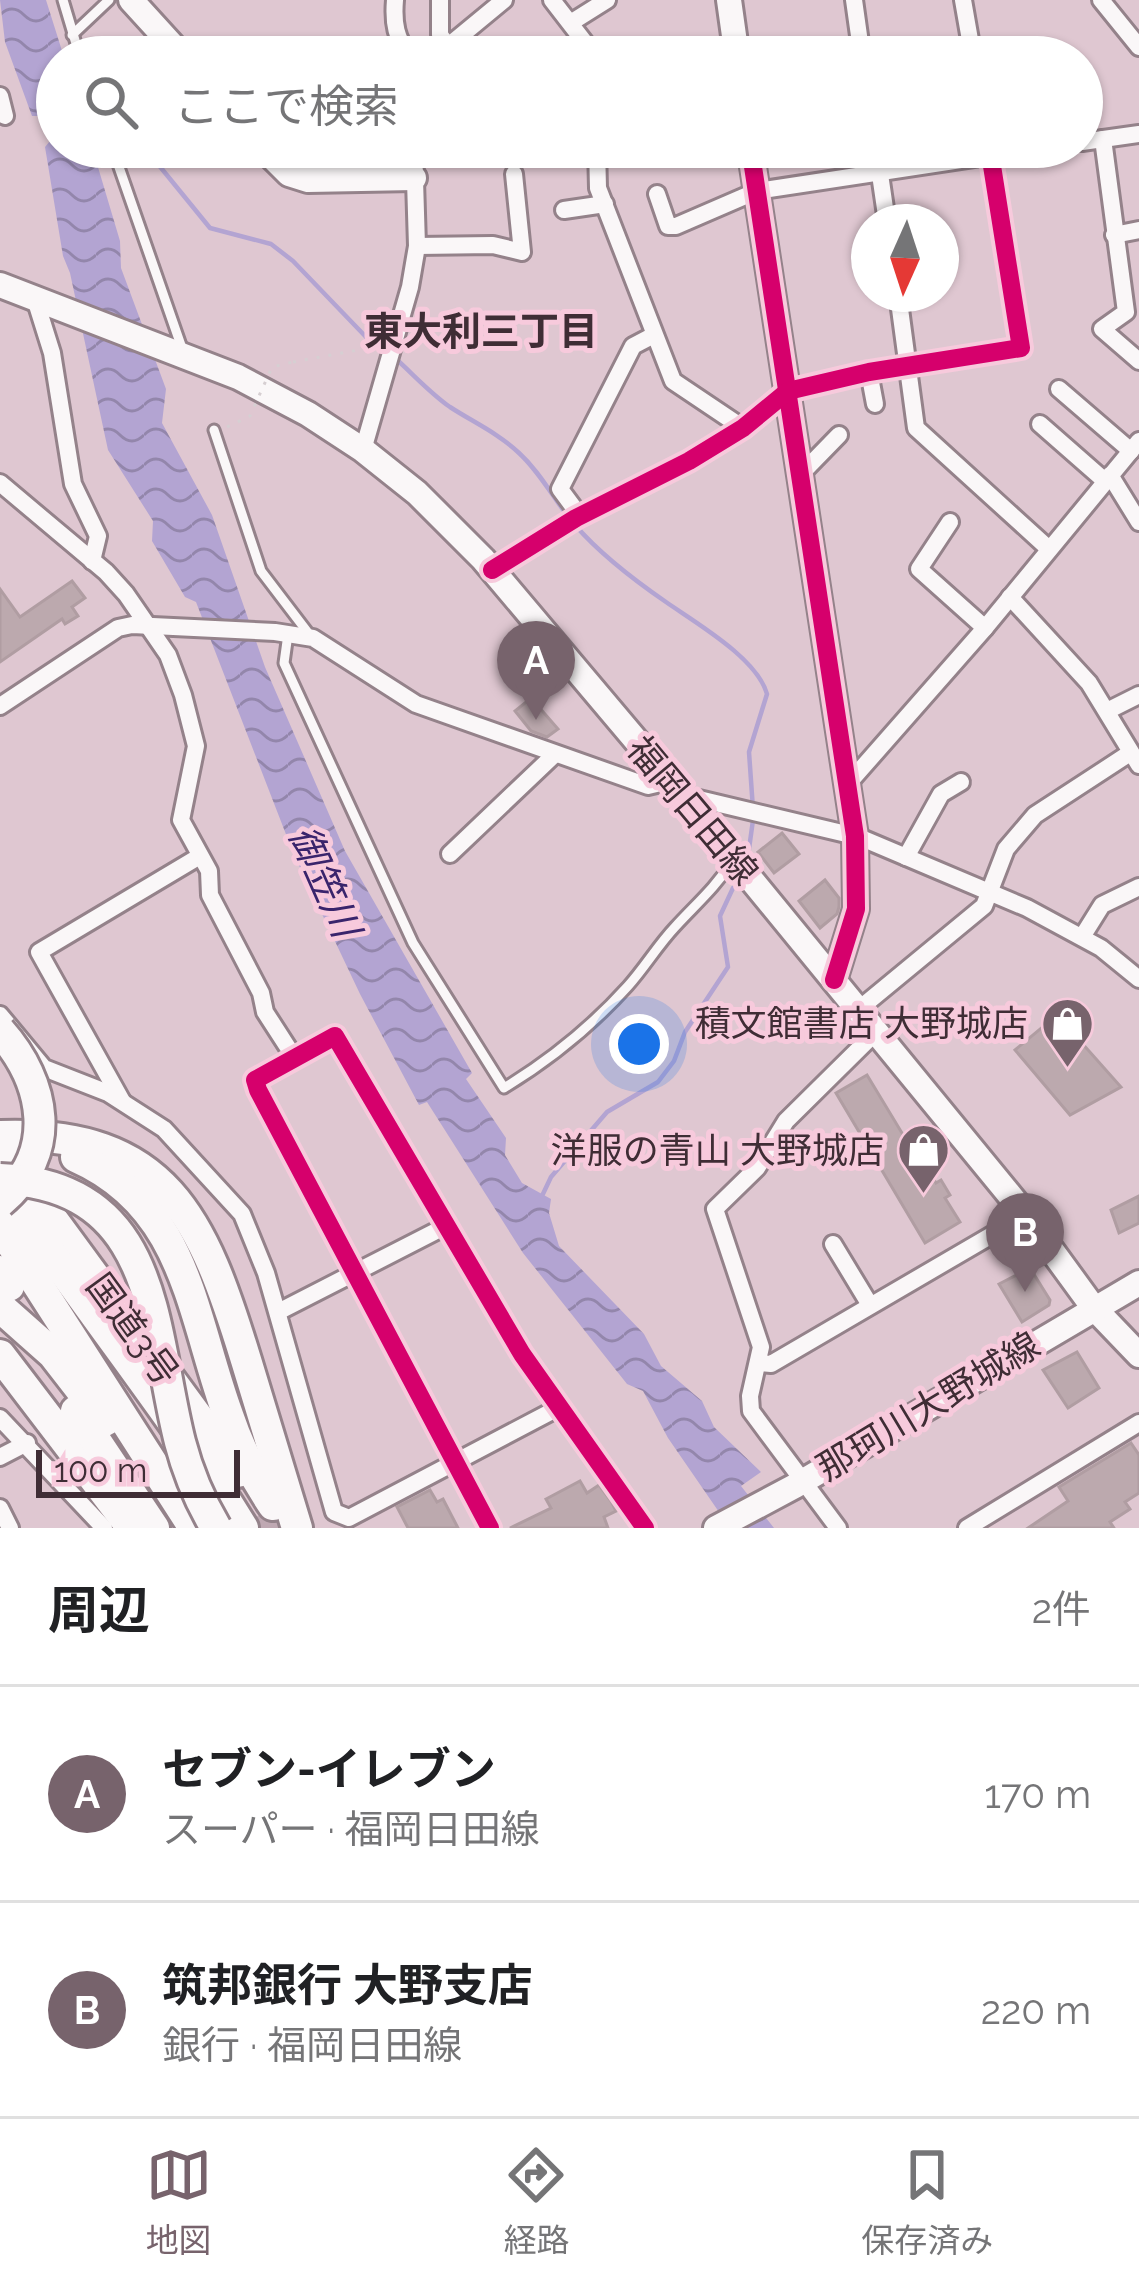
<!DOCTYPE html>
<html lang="ja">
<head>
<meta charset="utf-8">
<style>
	:root { --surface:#fff; --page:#f6f6f6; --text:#202124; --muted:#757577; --line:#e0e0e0; --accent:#77636c }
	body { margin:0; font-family:Raleway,"Noto Sans JP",sans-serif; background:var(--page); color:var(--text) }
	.compass { position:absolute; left:851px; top:204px; width:108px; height:108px; border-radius:50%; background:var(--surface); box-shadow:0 3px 9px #0004; rotate:183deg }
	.scale { position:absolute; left:36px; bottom:30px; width:204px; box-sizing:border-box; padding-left:12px; border:6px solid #3f2d35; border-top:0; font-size:33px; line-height:42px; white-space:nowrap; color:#3f2d35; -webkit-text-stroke:9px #f7cadc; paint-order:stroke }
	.you { position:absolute; left:639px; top:1044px; width:42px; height:42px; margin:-30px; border:9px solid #fff; border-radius:50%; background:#1a73e8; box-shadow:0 0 0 18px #1a73e833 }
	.badge { display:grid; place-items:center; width:78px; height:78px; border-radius:50%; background:var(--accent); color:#fff; font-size:39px; font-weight:700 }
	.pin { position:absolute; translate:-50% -99px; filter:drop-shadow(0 3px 6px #0008) }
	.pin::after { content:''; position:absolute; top:63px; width:42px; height:36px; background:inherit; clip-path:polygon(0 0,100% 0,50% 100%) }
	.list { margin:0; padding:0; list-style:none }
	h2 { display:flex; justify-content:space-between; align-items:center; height:156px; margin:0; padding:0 48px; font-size:51px }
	h2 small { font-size:39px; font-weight:400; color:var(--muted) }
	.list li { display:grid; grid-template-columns:78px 1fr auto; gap:36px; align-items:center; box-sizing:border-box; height:216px; padding:0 48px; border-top:3px solid var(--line) }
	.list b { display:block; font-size:45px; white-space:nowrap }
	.list p { margin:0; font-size:39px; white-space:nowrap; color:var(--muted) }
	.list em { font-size:39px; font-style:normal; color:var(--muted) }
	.icon { flex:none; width:66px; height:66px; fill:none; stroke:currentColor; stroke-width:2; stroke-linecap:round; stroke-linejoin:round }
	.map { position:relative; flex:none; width:1139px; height:1528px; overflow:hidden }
	.search { position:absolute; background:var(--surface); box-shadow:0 3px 9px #0004; left:36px; right:36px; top:36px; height:132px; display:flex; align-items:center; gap:30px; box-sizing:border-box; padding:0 42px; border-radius:66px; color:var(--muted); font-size:45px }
	.sheet { height:588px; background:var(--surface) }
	nav { display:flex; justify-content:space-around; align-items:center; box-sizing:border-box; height:168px; border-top:3px solid var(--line); background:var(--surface); font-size:33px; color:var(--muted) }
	nav a { display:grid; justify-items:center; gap:6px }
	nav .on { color:var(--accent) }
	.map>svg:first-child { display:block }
	.water { fill:url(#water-waves) }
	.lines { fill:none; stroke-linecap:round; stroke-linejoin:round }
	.stream { stroke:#b3a4d2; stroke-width:4.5 }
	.building { fill:#bca9ae; stroke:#b09da2; stroke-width:3 }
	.highway-tunnel { stroke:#bfa8b2; stroke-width:30; stroke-dasharray:30 15; stroke-linecap:butt }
	.lane-casing { stroke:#94828a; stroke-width:15 }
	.street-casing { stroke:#94828a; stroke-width:22 }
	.secondary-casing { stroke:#94828a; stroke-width:30 }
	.highway-casing { stroke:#94828a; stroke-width:36 }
	.path { stroke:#d6cfd2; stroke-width:3; stroke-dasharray:3 9; stroke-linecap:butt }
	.lane { stroke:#faf7f8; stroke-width:9 }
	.street { stroke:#faf7f8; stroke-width:16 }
	.secondary { stroke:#faf7f8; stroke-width:24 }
	.highway { stroke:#faf7f8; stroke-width:30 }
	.highway-bridge-casing { stroke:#94828a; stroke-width:36; stroke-linecap:butt }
	.path-bridge { stroke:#d6cfd2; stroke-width:3; stroke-dasharray:3 9; stroke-linecap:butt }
	.highway-bridge { stroke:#faf7f8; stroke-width:30 }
	.cycleway-casing { stroke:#f7cadc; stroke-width:26 }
	.cycleway { stroke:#d6006c; stroke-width:18 }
	.labels { text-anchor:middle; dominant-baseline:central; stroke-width:10; stroke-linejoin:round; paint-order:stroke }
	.street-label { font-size:36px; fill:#3f2d35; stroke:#f7cadc }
	.poi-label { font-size:36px; fill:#3f2d35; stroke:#f7cadc; text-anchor:end }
	.neighbourhood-label { font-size:39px; font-weight:bold; fill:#3f2d35; stroke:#f7cadc }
	.water-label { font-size:39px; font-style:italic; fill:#39246c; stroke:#f7cadc }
</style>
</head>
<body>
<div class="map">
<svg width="1139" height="1528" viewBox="0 0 1139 1528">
	<defs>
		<pattern id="water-waves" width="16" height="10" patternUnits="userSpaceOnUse" patternTransform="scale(3)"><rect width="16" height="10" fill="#b3a4d2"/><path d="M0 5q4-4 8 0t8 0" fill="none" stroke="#9386ab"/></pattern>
	</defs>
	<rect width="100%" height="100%" fill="#dfc7d1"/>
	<path class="water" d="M0,0H46L63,54L57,57V147H92L120,241L121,268L166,389L162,423L212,515L265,667L345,851L472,1073L466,1079L506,1138L505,1155L522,1183L551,1199L549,1213L559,1246L644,1334L661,1366L702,1401L714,1427L761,1472L741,1486L774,1528H730L668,1438L643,1391L627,1384L523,1253L427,1102L419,1105L360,994L294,855L196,602L185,597L152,541L153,521L108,450L70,273L63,256L45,147L50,141L38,116H32L5,42Z"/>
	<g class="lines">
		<g class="stream">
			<path d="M144,147L210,228L271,244L293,261L367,338"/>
			<path d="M395,358C413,374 430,393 450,407C473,422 498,433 519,453C542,474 555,502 575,525C601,555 634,580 666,602C696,623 757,658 767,694L749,752L753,809"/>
			<path d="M749,849L753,820"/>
			<path d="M542,1196L551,1177L607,1112L658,1082L674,1061L685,1032L728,967L720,916L733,888"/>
		</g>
	</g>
	<g class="building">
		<path d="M72,581L85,598L72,607L78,616L65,624L62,619L0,662V589L20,617Z"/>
		<path d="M531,698L558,729L547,737L531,731L515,711Z"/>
		<path d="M782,833L799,854L774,873L758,852Z"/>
		<path d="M825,880L839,898V907L837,914L820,928L799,901Z"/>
		<path d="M1057,1015L1121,1087L1070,1115L1015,1050Z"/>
		<path d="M867,1075L914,1153L917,1151L936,1183L941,1180L950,1195L945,1198L960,1222L925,1243L836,1093Z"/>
		<path d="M1139,1196V1223L1119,1233L1111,1210Z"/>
		<path d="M1030,1268L1050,1300L1049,1305L1022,1322L999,1284Z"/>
		<path d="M1077,1352L1099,1388L1068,1408L1043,1370Z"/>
		<path d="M1131,1443L1139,1455V1493L1125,1502L1130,1509L1110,1522L1114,1528H1028L1068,1501L1059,1487Z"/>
		<path d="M580,1481L587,1493L599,1485L611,1501L616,1511L604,1517L608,1528H510L551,1508L546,1499Z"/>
		<path d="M430,1490L437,1502L443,1499L458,1528H408L397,1507Z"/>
	</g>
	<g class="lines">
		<path class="highway-tunnel" d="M266,1510L279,1528"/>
		<defs>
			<g id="lane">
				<path d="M63,0L80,57"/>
				<path d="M72,35L109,0"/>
				<path d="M112,147L183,351"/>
				<path d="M214,430L261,571L309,634"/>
				<path d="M288,634L284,663L413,943L504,1088C550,1060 592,1026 628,986C645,967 658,945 675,927C695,905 715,888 731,863"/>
			</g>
			<g id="street">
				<path d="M395,0C393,23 396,39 410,57"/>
				<path d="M440,0V35L448,46"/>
				<path d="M552,0L596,57"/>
				<path d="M854,0L862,57"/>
				<path d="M963,0L973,57"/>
				<path d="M1101,0L1139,47"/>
				<path d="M572,22L607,0"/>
				<path d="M435,57L504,0"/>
				<path d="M0,96L5,116"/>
				<path d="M1103,139L1126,312L1102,329L1139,361"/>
				<path d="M1082,142L1139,134"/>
				<path d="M597,147L598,188L673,381L743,428"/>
				<path d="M876,147L887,222"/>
				<path d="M657,194L668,226H676L757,191L1047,147"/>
				<path d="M564,210L605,204"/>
				<path d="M1114,235L1139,230"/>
				<path d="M417,246L493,245L522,252L514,174"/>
				<path d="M898,294L916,428L1049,549"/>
				<path d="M36,302L52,353L73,484L98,536L92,561"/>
				<path d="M869,372L875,404"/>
				<path d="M1059,389L1131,451"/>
				<path d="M1040,424L1105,481"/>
				<path d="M363,450L410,287L417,246L414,147"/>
				<path d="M801,474L839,435"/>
				<path d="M1110,475L1139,522"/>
				<path d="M0,483L106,572L126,594L168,655L183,695L196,746L181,820L209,871L210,895L261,993L265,1012L294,1057"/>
				<path d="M580,516L560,489L633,346L654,335"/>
				<path d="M950,522L919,569L985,628"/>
				<path d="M492,570L576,518L689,461L743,428L788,391L869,372L1021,348L989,147"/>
				<path d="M1010,597L1089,683L1139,765"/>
				<path d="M0,706L118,628L132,625L275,632L313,638L416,704L648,786L669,781"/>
				<path d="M1107,711L1139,695"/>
				<path d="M847,785L985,628L1139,441"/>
				<path d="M682,795L859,837L1027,908L1101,948L1139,979"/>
				<path d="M450,854L554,755"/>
				<path d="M906,857L941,794L961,782"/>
				<path d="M1082,937L1102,905L1139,887"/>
				<path d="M858,1010L984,906L1006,849L1035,815L1130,753"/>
				<path d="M0,1015L44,1068L108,1093L164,1129L242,1214L266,1273L334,1512L349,1518L558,1408"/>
				<path d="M122,1101L39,952L200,856"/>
				<path d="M833,1244L870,1305"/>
				<path d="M278,1312L446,1226"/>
				<path d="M759,1363L771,1364L1026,1215"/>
				<path d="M0,1418L104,1528"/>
				<path d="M0,1457L27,1443"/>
				<path d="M0,1508L10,1528"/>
				<path d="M490,1528L258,1090L255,1080L335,1036L522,1354L645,1528"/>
				<path d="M838,1528L751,1411L750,1396L761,1347L715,1209L757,1168L786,1121L876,1032"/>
				<path d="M967,1528L1139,1423"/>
			</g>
			<g id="secondary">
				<path d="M131,0L183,57"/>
				<path d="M729,0L737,57"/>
				<path d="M262,147L289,174L308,180L414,178"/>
				<path d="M750,147L855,836L856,909L834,980"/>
				<path d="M0,285L238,377L308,414L363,450L417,493L483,559L682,795L1026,1215L1093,1307L1139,1355"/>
				<path d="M716,1528L795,1486L1139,1283"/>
			</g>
			<g id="highway">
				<path d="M0,1136C167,1130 203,1220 246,1360C263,1416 280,1472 297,1528"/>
				<path d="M0,1148L238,1472"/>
				<path d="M76,1157C187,1206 191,1314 228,1415C239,1448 254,1477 273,1505"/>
				<path d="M7,1190C83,1304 171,1411 243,1528"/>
				<path d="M0,1226L194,1528"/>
				<path d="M0,1271L9,1286"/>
				<path d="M0,1307L53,1354L105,1421"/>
				<path d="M0,1355L132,1528"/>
				<path d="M76,1411L154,1528"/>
			</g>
		</defs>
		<use href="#lane" class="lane-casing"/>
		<use href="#street" class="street-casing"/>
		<use href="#secondary" class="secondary-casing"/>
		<use href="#highway" class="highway-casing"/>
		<path class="path" d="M293,362L380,346"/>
		<use href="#lane" class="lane"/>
		<use href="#street" class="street"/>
		<use href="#secondary" class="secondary"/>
		<use href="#highway" class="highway"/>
		<defs>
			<g id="highway-bridge">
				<path d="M0,1031C46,1083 59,1153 0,1202"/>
				<path d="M0,1179C160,1185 151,1328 180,1442C188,1473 200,1501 216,1528"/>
			</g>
		</defs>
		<use href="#highway-bridge" class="highway-bridge-casing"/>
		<path class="path-bridge" d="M227,427L250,416L272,367L293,362"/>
		<use href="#highway-bridge" class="highway-bridge"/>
		<defs>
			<g id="cycleway">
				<path d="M750,147L855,836L856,909L834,980"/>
				<path d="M492,570L576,518L689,461L743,428L788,391L869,372L1021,348L989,147"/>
				<path d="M490,1528L258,1090L255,1080L335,1036L522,1354L645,1528"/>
			</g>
		</defs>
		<use href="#cycleway" class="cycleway-casing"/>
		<use href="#cycleway" class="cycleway"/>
	</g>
	<defs>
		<symbol id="shop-pin" viewBox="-11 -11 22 30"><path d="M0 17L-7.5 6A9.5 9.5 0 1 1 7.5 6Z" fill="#77636c" stroke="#f7cadc"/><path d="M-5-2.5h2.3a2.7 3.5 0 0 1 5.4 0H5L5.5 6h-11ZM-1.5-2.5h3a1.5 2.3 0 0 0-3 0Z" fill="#fff"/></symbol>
	</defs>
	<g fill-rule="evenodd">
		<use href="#shop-pin" x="1038" y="994" width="59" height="81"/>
		<use href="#shop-pin" x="894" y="1120" width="59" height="81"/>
	</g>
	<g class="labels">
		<g class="street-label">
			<text transform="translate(693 810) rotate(50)">福岡日田線</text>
			<text transform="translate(133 1329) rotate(54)">国道3号</text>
			<text transform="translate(928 1406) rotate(-31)">那珂川大野城線</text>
		</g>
		<g class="poi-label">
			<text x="1028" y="1023">積文館書店 大野城店</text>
			<text x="884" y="1150">洋服の青山 大野城店</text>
		</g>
		<g class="neighbourhood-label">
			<text x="481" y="331">東大利三丁目</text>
		</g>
		<g class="water-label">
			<text transform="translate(325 881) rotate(66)">御笠川</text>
		</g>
	</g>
</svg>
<svg class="compass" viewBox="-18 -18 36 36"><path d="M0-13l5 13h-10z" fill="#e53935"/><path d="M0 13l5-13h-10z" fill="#757577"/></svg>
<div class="scale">100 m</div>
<div class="you"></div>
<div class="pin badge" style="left:536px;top:720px">A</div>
<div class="pin badge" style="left:1025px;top:1292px">B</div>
<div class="search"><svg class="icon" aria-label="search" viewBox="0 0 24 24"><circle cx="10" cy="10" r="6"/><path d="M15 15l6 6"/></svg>ここで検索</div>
</div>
<section class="sheet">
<h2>周辺<small>2件</small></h2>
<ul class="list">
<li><span class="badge">A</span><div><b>セブン-イレブン</b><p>スーパー · 福岡日田線</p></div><em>170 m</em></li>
<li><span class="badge">B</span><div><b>筑邦銀行 大野支店</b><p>銀行 · 福岡日田線</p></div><em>220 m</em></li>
</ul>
</section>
<nav>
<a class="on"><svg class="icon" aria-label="map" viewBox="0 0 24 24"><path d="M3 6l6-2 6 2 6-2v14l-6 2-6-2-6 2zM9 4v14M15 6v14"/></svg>地図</a>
<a><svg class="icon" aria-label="directions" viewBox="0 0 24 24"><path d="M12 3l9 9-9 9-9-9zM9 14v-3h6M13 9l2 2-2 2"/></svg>経路</a>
<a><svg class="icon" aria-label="saved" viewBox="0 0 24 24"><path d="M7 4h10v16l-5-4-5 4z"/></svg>保存済み</a>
</nav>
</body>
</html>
